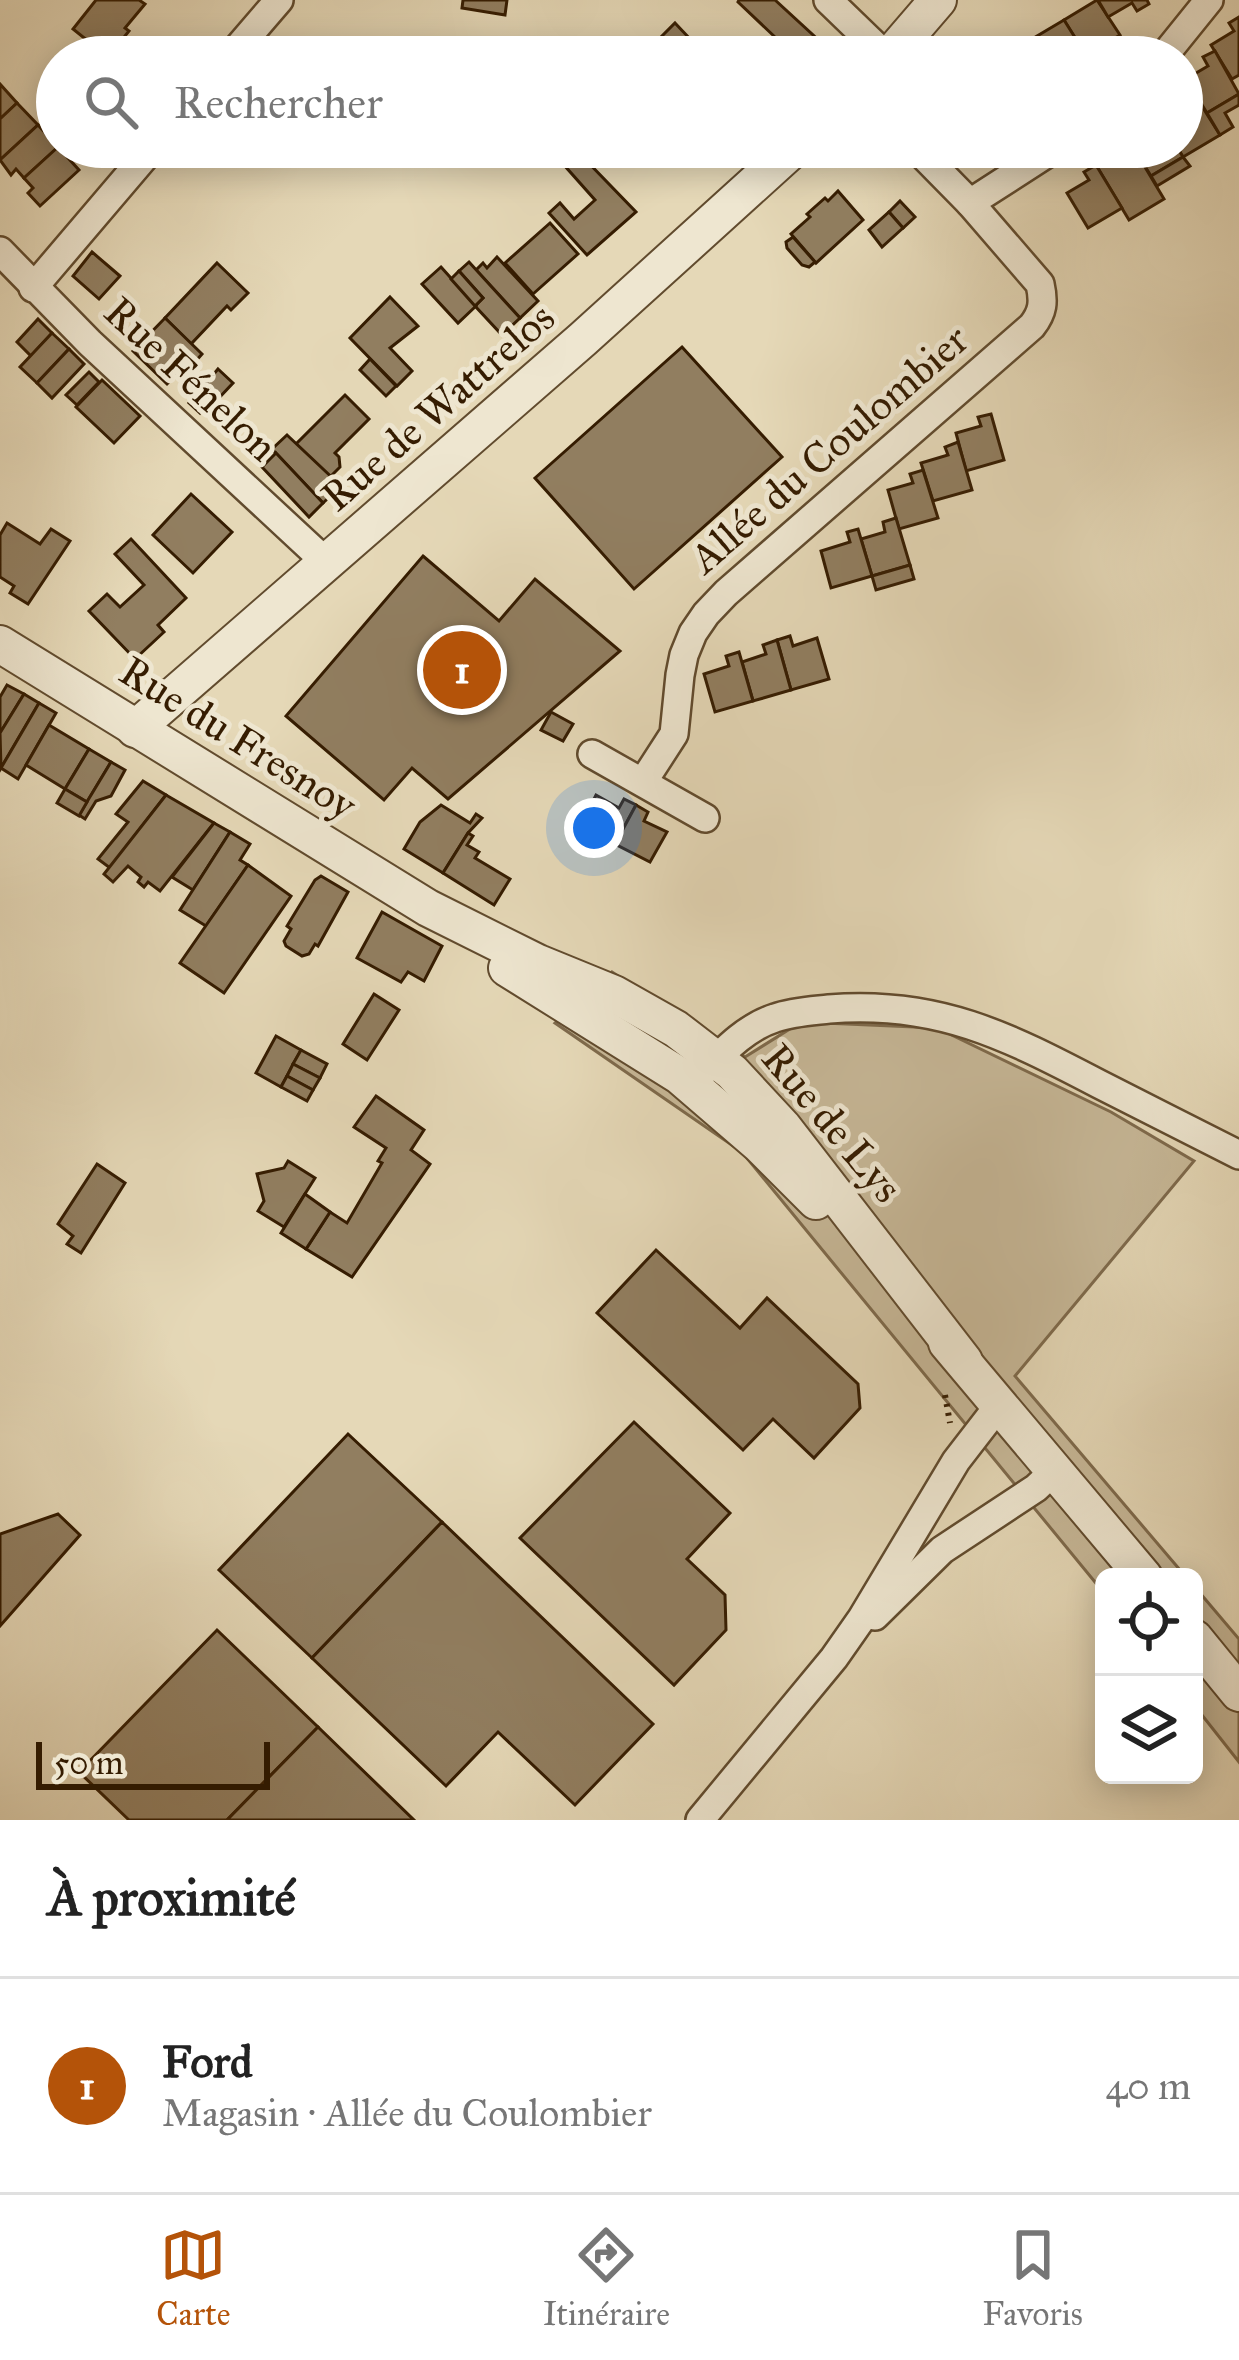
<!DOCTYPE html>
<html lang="fr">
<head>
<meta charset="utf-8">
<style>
	:root { --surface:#fff; --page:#f2f2f2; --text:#222; --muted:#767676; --line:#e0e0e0; --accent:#b45309 }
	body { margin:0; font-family:"IM FELL Great Primer",serif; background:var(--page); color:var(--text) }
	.controls { position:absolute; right:36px; bottom:36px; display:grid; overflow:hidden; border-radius:18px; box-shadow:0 6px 30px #0003 }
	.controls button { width:108px; height:108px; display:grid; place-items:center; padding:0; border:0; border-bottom:3px solid var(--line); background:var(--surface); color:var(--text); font:60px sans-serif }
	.scale { position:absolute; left:36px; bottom:30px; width:234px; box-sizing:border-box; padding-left:12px; border:6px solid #351c01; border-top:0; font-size:33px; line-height:42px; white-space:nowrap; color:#351c01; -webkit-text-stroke:9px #eee6d0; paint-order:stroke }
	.you { position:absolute; left:594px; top:828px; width:42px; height:42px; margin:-30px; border:9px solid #fff; border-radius:50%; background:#1a73e8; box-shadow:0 0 0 18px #1a73e833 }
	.badge { display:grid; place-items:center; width:78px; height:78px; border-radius:50%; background:var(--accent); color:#fff; font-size:39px; font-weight:700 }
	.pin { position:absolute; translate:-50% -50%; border:6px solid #fff; box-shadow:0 3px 12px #0006 }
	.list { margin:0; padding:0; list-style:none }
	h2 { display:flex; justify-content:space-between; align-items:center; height:156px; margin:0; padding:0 48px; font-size:51px }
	h2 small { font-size:39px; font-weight:400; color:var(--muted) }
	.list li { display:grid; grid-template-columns:78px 1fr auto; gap:36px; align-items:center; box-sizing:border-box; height:216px; padding:0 48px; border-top:3px solid var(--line) }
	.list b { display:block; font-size:45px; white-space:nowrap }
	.list p { margin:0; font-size:39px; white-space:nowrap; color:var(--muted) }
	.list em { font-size:39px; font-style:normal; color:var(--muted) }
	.icon { flex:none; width:66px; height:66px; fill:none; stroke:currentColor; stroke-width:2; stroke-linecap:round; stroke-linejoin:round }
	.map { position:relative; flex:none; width:1239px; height:1820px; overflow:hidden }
	.search { position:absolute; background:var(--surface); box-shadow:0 6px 30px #0003; left:36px; right:36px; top:36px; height:132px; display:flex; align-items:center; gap:30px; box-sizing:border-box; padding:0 42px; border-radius:66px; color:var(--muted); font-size:45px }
	.sheet { height:372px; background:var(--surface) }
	nav { display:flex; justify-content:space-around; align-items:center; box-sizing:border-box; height:168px; border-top:3px solid var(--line); background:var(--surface); font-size:33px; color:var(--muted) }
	nav a { display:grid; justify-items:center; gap:6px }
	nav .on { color:var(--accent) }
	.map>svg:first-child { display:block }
	.green { fill:#c7b898; stroke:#7e6a4c; stroke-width:3 }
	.building { fill:#917e60; stroke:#351c01; stroke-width:3 }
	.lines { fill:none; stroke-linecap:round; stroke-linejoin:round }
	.minor-casing { stroke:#614b2e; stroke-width:32 }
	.tertiary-casing { stroke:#614b2e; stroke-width:40 }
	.path { stroke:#351c01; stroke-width:6; stroke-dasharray:3 6; stroke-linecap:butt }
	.minor { stroke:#eee6d0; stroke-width:27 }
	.tertiary { stroke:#eee6d0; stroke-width:36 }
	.labels { text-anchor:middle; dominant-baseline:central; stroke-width:10; stroke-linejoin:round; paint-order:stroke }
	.street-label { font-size:42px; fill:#351c01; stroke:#eee6d0 }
</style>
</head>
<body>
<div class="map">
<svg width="1239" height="1820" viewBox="0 0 1239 1820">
	<rect width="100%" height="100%" fill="#e5d8b7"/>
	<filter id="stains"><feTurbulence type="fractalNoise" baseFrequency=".00167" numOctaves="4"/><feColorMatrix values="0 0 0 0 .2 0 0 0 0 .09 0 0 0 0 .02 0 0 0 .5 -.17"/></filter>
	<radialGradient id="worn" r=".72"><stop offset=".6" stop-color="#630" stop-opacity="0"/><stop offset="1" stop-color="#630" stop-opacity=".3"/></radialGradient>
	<g class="green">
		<path d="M612,972L745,1057L801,1022L937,1028L1111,1112L1194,1161L1015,1376L1186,1577H1104V1593L742,1152L555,1023Z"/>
		<path d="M1194,1586L1239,1639V1762L1194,1705Z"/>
	</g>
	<g class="building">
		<path d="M96,0H139L145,4L125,28L129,31L117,46L113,43L104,54L73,29Z"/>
		<path d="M463,0H507L505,15L462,8Z"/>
		<path d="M739,0H775L837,57H793L795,56L738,2Z"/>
		<path d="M1097,0L1120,35L1098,48L1103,55L1087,57L1064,20Z"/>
		<path d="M1098,0H1147L1149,4L1137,11L1132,3L1108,17Z"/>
		<path d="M1239,17V75L1232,79L1211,45L1234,31L1229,23Z"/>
		<path d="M1064,20L1086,55L1043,57L1032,39Z"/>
		<path d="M675,23L707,57H662L652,46Z"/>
		<path d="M1215,51L1239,94L1207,113L1186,79L1208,66L1203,57Z"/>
		<path d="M0,84L17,103L0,119Z"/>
		<path d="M1193,92L1220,135L1183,157L1177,147H1182V110L1187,108L1182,99Z"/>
		<path d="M1239,94V105L1225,113L1233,127L1220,135L1207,113Z"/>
		<path d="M17,103L38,125L0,160V119Z"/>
		<path d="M38,125L58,147L24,178L16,169L11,175L0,160Z"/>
		<path d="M58,147L79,170L40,206L28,193L33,188L24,178Z"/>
		<path d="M1133,147H1177L1183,157L1151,176Z"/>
		<path d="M578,152L636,212L587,255L549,213L560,203L574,219L595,200L564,165Z"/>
		<path d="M1136,152L1164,199L1129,220L1096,165L1108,158L1113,166Z"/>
		<path d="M1183,157L1190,166L1157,186L1151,176Z"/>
		<path d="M1096,165L1122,208L1088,228L1067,193L1089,180L1084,172Z"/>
		<path d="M838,191L863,220L816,263L791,234L810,217L807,214L825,198L828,201Z"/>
		<path d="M900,201L915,217L903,228L889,212Z"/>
		<path d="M889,212L903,228L882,247L869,230Z"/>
		<path d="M550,223L578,254L533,294L505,263Z"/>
		<path d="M793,237L815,262L809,267L802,265L787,248L786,242Z"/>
		<path d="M92,252L120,276L99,299L73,276Z"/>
		<path d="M497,257L538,301L520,318L476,270L483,263L487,268Z"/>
		<path d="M469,262L520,318L502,335L475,306L483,298L459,271Z"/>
		<path d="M217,263L248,293L231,310L227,306L191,344L165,318Z"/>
		<path d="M441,267L476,306L458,323L422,284Z"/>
		<path d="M459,271L483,298L475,306L451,279Z"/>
		<path d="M390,297L418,326L390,348L412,371L397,386L350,338Z"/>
		<path d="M165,318L202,354L188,370L184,367L167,384L133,351Z"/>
		<path d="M38,319L52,333L31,356L17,342Z"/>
		<path d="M52,333L69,349L37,383L20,367Z"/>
		<path d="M682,347L782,457L634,589L535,478Z"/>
		<path d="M69,349L84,364L52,398L37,383Z"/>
		<path d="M370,359L396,386L386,396L360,370Z"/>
		<path d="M218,369L233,383L218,399L203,387Z"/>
		<path d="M89,372L99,382L77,405L66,395Z"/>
		<path d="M102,380L140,416L114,443L76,407Z"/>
		<path d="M203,387L214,396L200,413L189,403Z"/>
		<path d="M345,395L369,419L335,453L339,457L340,467L330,477L296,444Z"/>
		<path d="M991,414L1004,460L966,471L956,433L981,426L978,417Z"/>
		<path d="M287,435L341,486L323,503L272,449Z"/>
		<path d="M958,442L972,490L933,501L921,463L948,455L945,447Z"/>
		<path d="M276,453L323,503L309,517L262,467Z"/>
		<path d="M923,470L938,518L899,529L888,490L913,483L910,474Z"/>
		<path d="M191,494L232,532L193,573L153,535Z"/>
		<path d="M896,518L910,565L872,576L861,539L885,532L883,522Z"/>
		<path d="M7,523L40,544L51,529L70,541L28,604L10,593L14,586L0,577V535Z"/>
		<path d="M858,529L872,576L831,588L821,551L850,542L847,532Z"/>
		<path d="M131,539L186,598L158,625L164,632L135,659L89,611L107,594L120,607L144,585L115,554Z"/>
		<path d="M423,556L499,621L535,579L620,651L448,799L412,768L384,800L286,716Z"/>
		<path d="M910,565L914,579L876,590L872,576Z"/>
		<path d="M790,636L793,646L817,638L829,679L791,690L777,640Z"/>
		<path d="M777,640L791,690L753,701L742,662L766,654L763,645Z"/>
		<path d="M739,652L753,701L715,712L704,674L729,666L726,656Z"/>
		<path d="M7,685L24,694L0,733V697Z"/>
		<path d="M24,694L39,703L1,768L0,733Z"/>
		<path d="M39,703L56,713L18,779L1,768Z"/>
		<path d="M551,712L573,724L563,741L541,730Z"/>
		<path d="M49,725L89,749L65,789L26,765Z"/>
		<path d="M89,749L111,762L87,802L65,789Z"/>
		<path d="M111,762L125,770L111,796L96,801L85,819L79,815Z"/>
		<path d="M143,781L166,795L110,868L98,859L128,822L116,814Z"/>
		<path d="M65,789L87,802L79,816L57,803Z"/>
		<path d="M166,795L214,823L160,891L148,882L144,887L138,882L141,877L128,866L113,882L104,874Z"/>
		<path d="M596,795L619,808L624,799L636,805L615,844L580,826Z"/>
		<path d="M441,805L470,823L476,814L482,818L468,833L443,873L404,849L420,822Z"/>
		<path d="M636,805L648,812L644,821L667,832L650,862L615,844Z"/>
		<path d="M214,823L230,832L193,890L172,877Z"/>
		<path d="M230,832L250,844L240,860L248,865L206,926L180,910Z"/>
		<path d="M468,833L473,836L467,845L479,852L475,858L510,879L494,905L443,873Z"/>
		<path d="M248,865L291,896L224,993L180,963Z"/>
		<path d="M321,876L348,892L318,946L315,944L309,954L302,956L286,946L284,941L291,929L287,926L315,880Z"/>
		<path d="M382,912L442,946L424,981L408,972L401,982L357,958Z"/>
		<path d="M374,994L399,1010L367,1060L343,1044Z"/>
		<path d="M276,1036L301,1050L281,1087L256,1073Z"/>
		<path d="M301,1050L327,1064L320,1078L293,1064Z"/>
		<path d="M293,1064L320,1078L313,1090L287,1076Z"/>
		<path d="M287,1076L313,1090L307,1101L281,1087Z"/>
		<path d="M376,1096L424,1130L411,1150L430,1164L352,1277L306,1249L330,1212L347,1223L382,1163L378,1161L386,1148L354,1127Z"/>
		<path d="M288,1161L315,1178L284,1227L258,1211L264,1201L257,1174L284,1168Z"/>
		<path d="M97,1164L125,1183L81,1253L67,1244L73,1236L58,1224Z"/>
		<path d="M305,1194L330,1212L306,1249L281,1233Z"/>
		<path d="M656,1250L740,1328L767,1298L858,1384L860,1408L814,1458L773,1419L743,1450L597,1313Z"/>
		<path d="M634,1422L730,1513L687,1559L725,1595L726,1630L674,1685L520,1538Z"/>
		<path d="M348,1434L442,1522L312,1658L219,1570Z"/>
		<path d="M58,1514L80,1535L0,1626V1534Z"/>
		<path d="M442,1522L653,1724L575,1805L498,1732L446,1786L312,1658Z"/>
		<path d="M217,1630L318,1727L227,1820H129L79,1772Z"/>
		<path d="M318,1727L414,1820H227Z"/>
	</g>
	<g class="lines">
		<defs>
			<g id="minor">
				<path d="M828,0L887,57"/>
				<path d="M230,57L279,0"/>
				<path d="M1163,57L1209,0"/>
				<path d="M915,147L970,203"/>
				<path d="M0,251L90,343L328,564"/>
				<path d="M33,288L153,147"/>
				<path d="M592,754L705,818"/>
				<path d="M643,782L674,734L680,675L684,655L693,633L706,614L726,593L1032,326C1043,312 1044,302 1040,284L970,203L1057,147"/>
				<path d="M702,1073C723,1052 746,1027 775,1018C792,1012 811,1011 829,1009C937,1000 1007,1036 1099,1084C1146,1108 1192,1131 1239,1155"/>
				<path d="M875,1616L942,1550L1036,1488L1055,1470"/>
				<path d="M700,1820L834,1658L862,1618L956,1461L1000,1404"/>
			</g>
			<g id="tertiary">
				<path d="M889,57L938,0"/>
				<path d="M0,644L428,908L538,963L614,994L676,1029L732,1072L783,1127L964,1361"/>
				<path d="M135,729L583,339L795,147"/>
				<path d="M507,968L680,1076L759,1144L816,1201"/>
				<path d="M947,1343L1144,1577"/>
				<path d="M1194,1638L1239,1693"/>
			</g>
		</defs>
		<use href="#minor" class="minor-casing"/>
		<use href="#tertiary" class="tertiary-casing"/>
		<path class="path" d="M945,1395L950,1423"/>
		<use href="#minor" class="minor"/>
		<use href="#tertiary" class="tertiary"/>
	</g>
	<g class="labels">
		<g class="street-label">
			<text transform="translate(191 379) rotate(43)">Rue Fénelon</text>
			<text transform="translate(438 407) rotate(-41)">Rue de Wattrelos</text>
			<text transform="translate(829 449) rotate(-41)">Allée du Coulombier</text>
			<text transform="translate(238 738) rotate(32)">Rue du Fresnoy</text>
			<text transform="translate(832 1123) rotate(50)">Rue de Lys</text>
		</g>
	</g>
	<rect width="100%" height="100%" filter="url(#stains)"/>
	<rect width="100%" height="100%" fill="url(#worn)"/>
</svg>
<div class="controls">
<button><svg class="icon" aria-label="locate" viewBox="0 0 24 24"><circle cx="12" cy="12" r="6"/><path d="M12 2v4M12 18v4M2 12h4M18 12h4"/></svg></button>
<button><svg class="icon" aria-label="layers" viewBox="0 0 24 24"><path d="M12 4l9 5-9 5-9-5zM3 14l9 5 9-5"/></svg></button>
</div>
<div class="scale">50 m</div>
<div class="you"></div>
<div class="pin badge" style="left:462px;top:670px">1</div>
<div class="search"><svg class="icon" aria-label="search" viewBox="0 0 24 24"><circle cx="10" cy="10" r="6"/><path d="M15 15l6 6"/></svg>Rechercher</div>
</div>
<section class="sheet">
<h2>À proximité<small></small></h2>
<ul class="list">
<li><span class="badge">1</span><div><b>Ford</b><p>Magasin · Allée du Coulombier</p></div><em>40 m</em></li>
</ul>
</section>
<nav>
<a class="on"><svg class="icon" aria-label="map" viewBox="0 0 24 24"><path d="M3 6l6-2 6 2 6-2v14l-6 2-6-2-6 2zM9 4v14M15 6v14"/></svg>Carte</a>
<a><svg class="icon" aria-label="directions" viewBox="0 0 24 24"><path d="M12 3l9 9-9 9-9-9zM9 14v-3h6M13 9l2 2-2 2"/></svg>Itinéraire</a>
<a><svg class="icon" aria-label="saved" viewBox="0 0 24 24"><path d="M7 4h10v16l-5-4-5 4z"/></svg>Favoris</a>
</nav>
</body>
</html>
